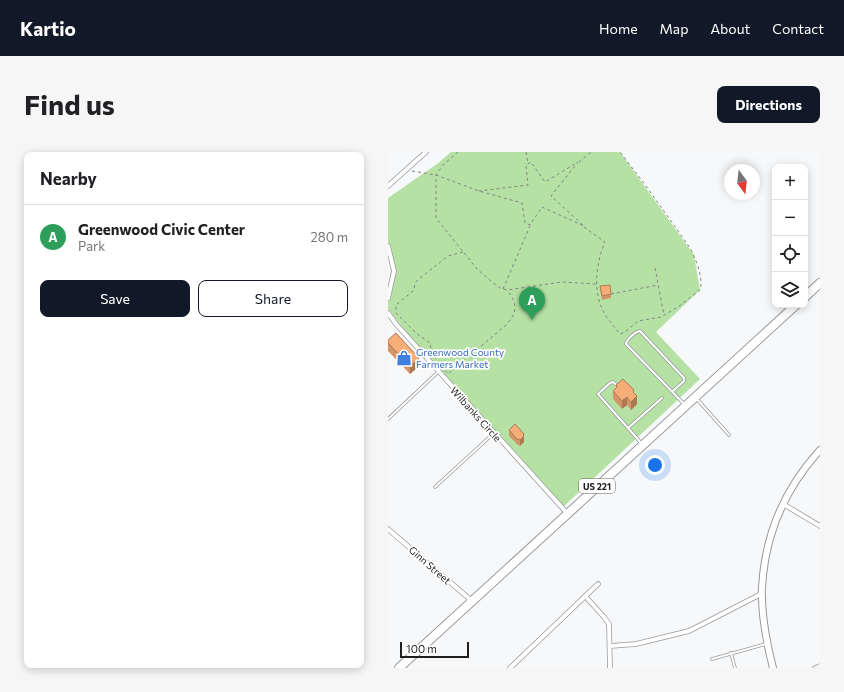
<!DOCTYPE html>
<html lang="en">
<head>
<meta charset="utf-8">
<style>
	:root { --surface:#fff; --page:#f6f6f6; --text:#202124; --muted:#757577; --line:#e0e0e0; --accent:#111827 }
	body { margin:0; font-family:Commissioner,sans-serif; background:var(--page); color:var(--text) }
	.controls { position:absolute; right:12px; top:12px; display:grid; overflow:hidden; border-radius:8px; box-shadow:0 2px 10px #0003 }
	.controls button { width:36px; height:36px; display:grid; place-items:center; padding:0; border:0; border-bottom:1px solid var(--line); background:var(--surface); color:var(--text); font:20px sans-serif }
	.compass { position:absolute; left:336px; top:12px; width:36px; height:36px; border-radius:50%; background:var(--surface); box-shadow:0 2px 10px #0003; rotate:165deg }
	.scale { position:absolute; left:12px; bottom:10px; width:69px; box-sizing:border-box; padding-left:4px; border:2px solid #1f1f20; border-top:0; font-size:11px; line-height:14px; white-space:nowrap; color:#1f1f20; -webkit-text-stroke:3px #fff; paint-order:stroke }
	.you { position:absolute; left:267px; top:313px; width:14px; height:14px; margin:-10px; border:3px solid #fff; border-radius:50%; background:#1a73e8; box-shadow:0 0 0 6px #1a73e833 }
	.badge { display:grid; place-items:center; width:26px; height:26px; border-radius:50%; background:var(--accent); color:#fff; font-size:13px; font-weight:700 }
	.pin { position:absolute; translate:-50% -33px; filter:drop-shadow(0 1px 2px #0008) }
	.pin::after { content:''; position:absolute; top:21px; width:14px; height:12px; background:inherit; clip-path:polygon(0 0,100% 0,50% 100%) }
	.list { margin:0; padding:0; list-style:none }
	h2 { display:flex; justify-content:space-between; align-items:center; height:52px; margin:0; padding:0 16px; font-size:17px }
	h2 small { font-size:13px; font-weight:400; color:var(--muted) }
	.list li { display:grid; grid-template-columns:26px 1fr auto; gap:12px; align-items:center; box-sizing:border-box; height:64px; padding:0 16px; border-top:1px solid var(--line) }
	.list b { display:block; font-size:15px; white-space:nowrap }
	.list p { margin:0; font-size:13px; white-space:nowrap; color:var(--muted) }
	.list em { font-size:13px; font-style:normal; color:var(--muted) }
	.actions { display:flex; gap:8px; padding:12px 16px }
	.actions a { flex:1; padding:9px 0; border:1px solid var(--accent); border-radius:8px; text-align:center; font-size:14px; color:var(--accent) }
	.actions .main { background:var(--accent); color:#fff }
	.icon { flex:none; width:22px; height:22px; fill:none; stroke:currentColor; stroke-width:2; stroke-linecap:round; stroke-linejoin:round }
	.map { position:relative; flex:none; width:432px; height:516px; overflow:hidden; border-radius:8px }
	header { display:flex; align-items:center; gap:24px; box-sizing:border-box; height:56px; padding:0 20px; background:var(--accent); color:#fff }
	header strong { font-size:19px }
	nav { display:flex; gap:22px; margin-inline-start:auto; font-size:14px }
	.intro { display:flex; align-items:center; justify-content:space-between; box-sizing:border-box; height:96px; padding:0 24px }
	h1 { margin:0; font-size:28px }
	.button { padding:10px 18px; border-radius:8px; background:var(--accent); color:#fff; font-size:14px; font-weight:700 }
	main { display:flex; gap:24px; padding:0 24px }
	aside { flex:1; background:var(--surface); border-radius:8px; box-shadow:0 2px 10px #0003 }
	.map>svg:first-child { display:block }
	.green { fill:#b5e2a4 }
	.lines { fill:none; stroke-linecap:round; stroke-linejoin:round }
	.lane-casing { stroke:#98999b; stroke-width:3.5 }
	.street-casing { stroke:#98999b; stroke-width:5.5 }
	.secondary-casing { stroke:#98999b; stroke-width:8 }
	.highway-casing { stroke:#98999b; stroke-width:10 }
	.path { stroke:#828384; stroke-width:1; stroke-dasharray:3 3; stroke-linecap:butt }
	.lane { stroke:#fff; stroke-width:2 }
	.street { stroke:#fff; stroke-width:4 }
	.secondary { stroke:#fff; stroke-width:6 }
	.highway { stroke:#fff; stroke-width:8 }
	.wall { fill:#d49566 }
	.shaded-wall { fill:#ad7953 }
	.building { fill:#f7ad77; stroke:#ad7953 }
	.labels { text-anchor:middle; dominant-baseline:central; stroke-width:3.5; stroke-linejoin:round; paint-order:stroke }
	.shield { fill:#fff; stroke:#626263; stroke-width:1 }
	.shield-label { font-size:9px; font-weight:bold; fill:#1f1f20 }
	.shop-label { font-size:10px; fill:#366cbe; stroke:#fff; text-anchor:start }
	.street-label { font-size:10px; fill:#1f1f20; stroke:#fff }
</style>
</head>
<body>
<header>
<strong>Kartio</strong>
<nav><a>Home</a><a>Map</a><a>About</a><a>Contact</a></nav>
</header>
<div class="intro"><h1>Find us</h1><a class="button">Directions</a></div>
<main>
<aside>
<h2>Nearby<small></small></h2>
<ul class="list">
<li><span class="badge" style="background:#2e9e5b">A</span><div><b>Greenwood Civic Center</b><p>Park</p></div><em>280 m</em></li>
</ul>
<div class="actions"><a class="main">Save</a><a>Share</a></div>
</aside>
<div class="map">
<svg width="432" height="516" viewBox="0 0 432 516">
	<rect width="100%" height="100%" fill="#f7f8fa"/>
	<path class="green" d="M63,0H232L306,103L312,138L268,180L312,227L174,356L38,206L0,157V138L4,109L0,89V46L49,12Z"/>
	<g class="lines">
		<defs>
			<g id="lane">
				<path d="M230,234L225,230L222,231L210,242L254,292"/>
				<path d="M285,239L296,229V226L252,179C247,180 239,187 238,192L297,253"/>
				<path d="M308,246L341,283"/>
				<path d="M0,267L50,220"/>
				<path d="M240,276L274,246"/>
				<path d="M47,335L106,281"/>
				<path d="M343,501L347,516"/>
				<path d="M324,507L378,492"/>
			</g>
			<g id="street">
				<path d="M0,34L38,0"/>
				<path d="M0,94L6,119L0,146"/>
				<path d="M0,161L8,172L179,361"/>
				<path d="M395,352L432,374"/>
				<path d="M0,377L84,449"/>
				<path d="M197,444L216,465L221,472L222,516"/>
				<path d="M222,494L248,492L301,479L373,442"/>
				<path d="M122,516L210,432"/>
				<path d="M427,516L432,514"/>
			</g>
			<path id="secondary" d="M385,516C379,492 374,469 374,444C373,437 375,430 375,423C380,376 400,333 432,298"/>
			<g id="highway">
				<path d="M417,145L432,131"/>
				<path d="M11,516L408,153"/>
			</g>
		</defs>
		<use href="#lane" class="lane-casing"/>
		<use href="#street" class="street-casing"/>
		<use href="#secondary" class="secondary-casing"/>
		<use href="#highway" class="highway-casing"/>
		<g class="path">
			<path d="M70,0L56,12L48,23V66L89,117L104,130L112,136L119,138L174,130L208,132"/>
			<path d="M138,0L140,11"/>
			<path d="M191,10L203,0"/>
			<path d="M24,19L48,23L91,39L134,51L137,71L142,73L154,55L196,74L163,44L190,10L157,30L143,10L138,13L140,33L91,39"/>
			<path d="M196,75L217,90C209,109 205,134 213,154C217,165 225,173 232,182L237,180L250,169L273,165L290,155L312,138C316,126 307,104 300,93L258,34L232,0"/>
			<path d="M75,100L60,104L32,126L28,130L25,139L8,153V161L28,181L42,191L44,202L60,222L117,174C130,160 130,152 119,138"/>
			<path d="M267,116L276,163"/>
			<path d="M115,137L142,74"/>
			<path d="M223,142L270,133"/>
		</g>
		<use href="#lane" class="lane"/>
		<use href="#street" class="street"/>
		<use href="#secondary" class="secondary"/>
		<use href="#highway" class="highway"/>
	</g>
	<g class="wall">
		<path d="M212,134L223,142V146L214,148Z"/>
		<path d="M0,188L31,214L22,222L0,199Z"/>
		<path d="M228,233L246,241L249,252L243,258L239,253L234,257L225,247V239L228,237Z"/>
		<path d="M121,278L136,282V290L132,294L130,293L121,284Z"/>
	</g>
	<g class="shaded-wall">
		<path d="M31,206V214L22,222V214Z"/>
		<path d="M249,244V252L243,258V250Z"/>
		<path d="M239,245V253L234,257V249Z"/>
		<path d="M136,282V290L132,294V288Z"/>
	</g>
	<g class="building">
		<path d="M222,133L223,142L214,144L212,134Z"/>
		<path d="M8,181L31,206L22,214L0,191V188Z"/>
		<path d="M235,227L246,238L245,240L249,244L243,250L239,245L234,249L225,239L229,235L228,233Z"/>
		<path d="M127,272L136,282L135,283L136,284L132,288L130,287V288L121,278Z"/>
	</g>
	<defs>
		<symbol id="shop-bare" viewBox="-9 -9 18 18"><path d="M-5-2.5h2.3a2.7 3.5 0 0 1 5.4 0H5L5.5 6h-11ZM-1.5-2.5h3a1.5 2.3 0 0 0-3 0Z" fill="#3f7fe0" stroke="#fff" stroke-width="2.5" paint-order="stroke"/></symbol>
	</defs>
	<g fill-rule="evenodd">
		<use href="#shop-bare" x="5" y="195" width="22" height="22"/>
	</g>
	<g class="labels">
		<rect class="shield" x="191" y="327" width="36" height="14" rx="3"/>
		<g class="shield-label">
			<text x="209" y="334">US 221</text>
		</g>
		<g class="shop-label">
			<text x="28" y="200">Greenwood County<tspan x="28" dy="12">Farmers Market</tspan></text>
		</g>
		<g class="street-label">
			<text transform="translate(88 262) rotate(48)">Wilbanks Circle</text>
			<text transform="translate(42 413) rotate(41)">Ginn Street</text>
		</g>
	</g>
</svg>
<div class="controls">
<button>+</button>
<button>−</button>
<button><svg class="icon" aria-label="locate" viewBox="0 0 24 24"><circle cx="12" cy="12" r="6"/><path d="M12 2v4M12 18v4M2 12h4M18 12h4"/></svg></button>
<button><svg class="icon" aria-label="layers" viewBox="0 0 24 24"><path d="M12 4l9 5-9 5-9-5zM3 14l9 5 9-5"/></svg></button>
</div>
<svg class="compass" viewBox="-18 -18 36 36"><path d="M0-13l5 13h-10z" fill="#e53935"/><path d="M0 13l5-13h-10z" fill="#757577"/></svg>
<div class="scale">100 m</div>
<div class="you"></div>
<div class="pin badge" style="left:144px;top:168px;background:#2e9e5b">A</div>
</div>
</main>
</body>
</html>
